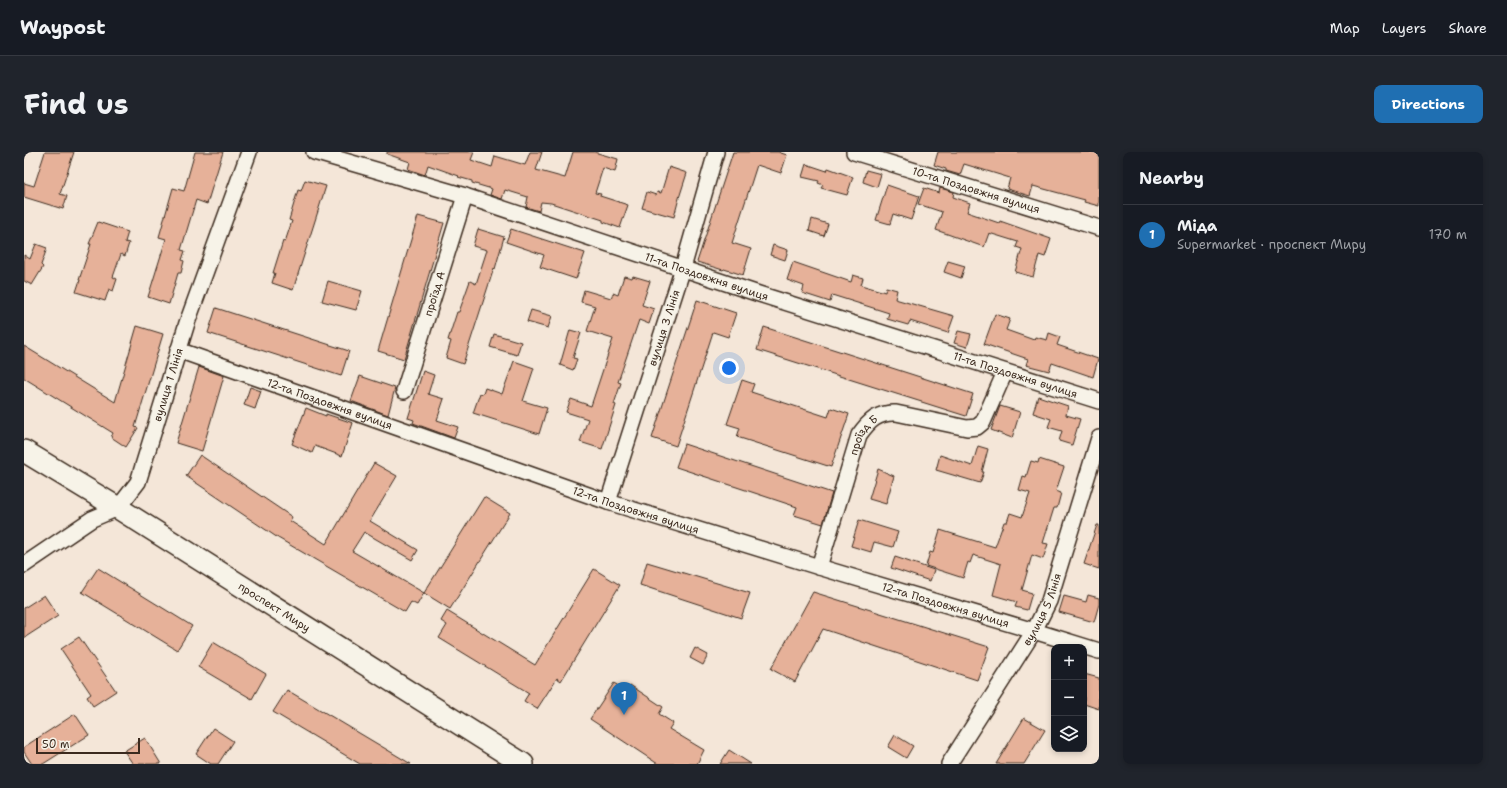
<!DOCTYPE html>
<html lang="en">
<head>
<meta charset="utf-8">
<style>
	:root { --surface:#171b24; --page:#20242c; --text:#f1f3f6; --muted:#9ea1a6; --line:#363941; --accent:#1f6fb2 }
	body { margin:0; font-family:"Shantell Sans",sans-serif; background:var(--page); color:var(--text) }
	.controls { position:absolute; right:12px; bottom:12px; display:grid; overflow:hidden; border-radius:8px; box-shadow:0 2px 6px #0003 }
	.controls button { width:36px; height:36px; display:grid; place-items:center; padding:0; border:0; border-bottom:1px solid var(--line); background:var(--surface); color:var(--text); font:20px sans-serif }
	.scale { position:absolute; left:12px; bottom:10px; width:104px; box-sizing:border-box; padding-left:4px; border:2px solid #3b2a1e; border-top:0; font-size:11px; line-height:14px; white-space:nowrap; color:#3b2a1e; -webkit-text-stroke:3px #f7f3e8; paint-order:stroke }
	.you { position:absolute; left:705px; top:216px; width:14px; height:14px; margin:-10px; border:3px solid #fff; border-radius:50%; background:#1a73e8; box-shadow:0 0 0 6px #1a73e833 }
	.badge { display:grid; place-items:center; width:26px; height:26px; border-radius:50%; background:var(--accent); color:#fff; font-size:13px; font-weight:700 }
	.pin { position:absolute; translate:-50% -33px; filter:drop-shadow(0 1px 2px #0008) }
	.pin::after { content:''; position:absolute; top:21px; width:14px; height:12px; background:inherit; clip-path:polygon(0 0,100% 0,50% 100%) }
	.list { margin:0; padding:0; list-style:none }
	h2 { display:flex; justify-content:space-between; align-items:center; height:52px; margin:0; padding:0 16px; font-size:17px }
	h2 small { font-size:13px; font-weight:400; color:var(--muted) }
	.list li { display:grid; grid-template-columns:26px 1fr auto; gap:12px; align-items:center; box-sizing:border-box; height:60px; padding:0 16px; border-top:1px solid var(--line) }
	.list b { display:block; font-size:15px; white-space:nowrap }
	.list p { margin:0; font-size:13px; white-space:nowrap; color:var(--muted) }
	.list em { font-size:13px; font-style:normal; color:var(--muted) }
	.icon { flex:none; width:22px; height:22px; fill:none; stroke:currentColor; stroke-width:2; stroke-linecap:round; stroke-linejoin:round }
	.map { position:relative; flex:none; width:1075px; height:612px; overflow:hidden; border-radius:8px }
	header { display:flex; align-items:center; gap:24px; box-sizing:border-box; height:56px; padding:0 20px; background:var(--surface); border-bottom:1px solid var(--line) }
	header strong { font-size:19px }
	nav { display:flex; gap:22px; margin-inline-start:auto; font-size:14px }
	.intro { display:flex; align-items:center; justify-content:space-between; box-sizing:border-box; height:96px; padding:0 24px }
	h1 { margin:0; font-size:28px }
	.button { padding:10px 18px; border-radius:8px; background:var(--accent); color:#fff; font-size:14px; font-weight:700 }
	main { display:flex; gap:24px; padding:0 24px }
	aside { flex:1; background:var(--surface); border-radius:8px; box-shadow:0 2px 6px #0003 }
	.map>svg:first-child { display:block }
	.building { fill:#e6b199; stroke:#3b2a1e }
	.lines { fill:none; stroke-linecap:round; stroke-linejoin:round }
	.minor-casing { stroke:#3b2a1e; stroke-width:18 }
	.secondary-casing { stroke:#3b2a1e; stroke-width:24 }
	.minor { stroke:#f7f3e8; stroke-width:15 }
	.secondary { stroke:#f7f3e8; stroke-width:21 }
	.labels { text-anchor:middle; dominant-baseline:central; stroke-width:3; stroke-linejoin:round; paint-order:stroke }
	.street-label { font-size:11px; fill:#3b2a1e; stroke:#f7f3e8 }
</style>
</head>
<body>
<header>
<strong>Waypost</strong>
<nav><a>Map</a><a>Layers</a><a>Share</a></nav>
</header>
<div class="intro"><h1>Find us</h1><a class="button">Directions</a></div>
<main>
<div class="map">
<svg width="1075" height="612" viewBox="0 0 1075 612">
	<rect width="100%" height="100%" fill="#f4e6d8"/>
	<filter id="ink" filterUnits="userSpaceOnUse"><feTurbulence type="fractalNoise" baseFrequency=".025" numOctaves="2"/><feDisplacementMap in="SourceGraphic" scale="8" xChannelSelector="R" yChannelSelector="G"/><feConvolveMatrix kernelMatrix="1 2 1 2 8 2 1 2 1" color-interpolation-filters="sRGB"/></filter>
	<g filter="url(#ink)">
		<g class="building">
			<path d="M21,0H50L36,42L43,44L39,57L0,45V31L10,34Z"/>
			<path d="M171,0H199L183,52L172,48L157,98L161,99L158,108L160,109L157,121H154L145,152L124,145L142,87L135,85L149,36L160,39Z"/>
			<path d="M363,0H450L447,8L468,15L471,4L501,13L506,0H518L512,18L541,26L549,0H570L594,7L591,20L579,16L571,41L577,42L576,44L604,53L596,76L579,70V68L527,51L517,50L515,59L502,55L504,45L481,38L478,47L466,43L468,37L448,31V29L434,25L435,24L404,13L401,23L384,17L386,10L363,2Z"/>
			<path d="M709,0H754L763,3L757,21L733,13L708,91L727,97L719,123L700,117L699,118L673,110Z"/>
			<path d="M914,0H1075V54L1060,50L1061,48L1009,34L1006,44L983,37L986,26L940,12L936,23L922,19V17L910,13Z"/>
			<path d="M782,12L803,19L804,16L829,25L823,43L797,36L799,33L794,31L795,29L778,25Z"/>
			<path d="M645,15L663,21L655,46L650,65L618,56L623,40L632,43L633,40L637,41Z"/>
			<path d="M842,18L857,22L853,35L839,30Z"/>
			<path d="M281,28L302,34L269,138L248,131L251,121H249L259,89L261,90L268,69L265,68L274,38L277,39Z"/>
			<path d="M863,33L895,44L887,68L869,62L866,72L852,68Z"/>
			<path d="M900,36L915,41L916,36L930,40L929,45L946,51L943,60L975,71L976,69L1027,87L1021,105L1015,103L1009,125L991,120L998,97L992,95L994,90L965,81L960,95L912,78L918,60L894,52Z"/>
			<path d="M394,64L420,71L380,207L354,199Z"/>
			<path d="M788,67L804,72L800,84L785,79Z"/>
			<path d="M74,70L104,80L101,90L105,91L101,104L97,102L89,125L93,127L89,139L85,137L81,149L52,140L56,128H55L67,92H65Z"/>
			<path d="M454,77L480,85L471,117L470,116L439,212L422,206L427,189L424,188L433,160H435L446,129L452,132L463,98L449,94Z"/>
			<path d="M487,77L561,101L552,127L516,115L520,103L482,90Z"/>
			<path d="M12,92L23,96L17,113L19,115L8,133L0,129V103L6,107Z"/>
			<path d="M749,93L764,98L761,108L746,103Z"/>
			<path d="M924,109L941,114L937,126L920,120Z"/>
			<path d="M769,110L827,130L829,123L839,126L837,133L861,140L862,135L873,138L871,147L930,164L924,181L886,169L884,173L863,167L865,161L808,143L806,150L778,141L780,134L763,128Z"/>
			<path d="M600,124L608,126L609,124L626,129L618,153L630,157L625,172L615,168L594,230L597,231L590,252L592,253L578,297L556,290L564,267L542,260L547,247L567,254L589,187L563,179L571,154L557,150L560,138L587,146L589,141L594,143Z"/>
			<path d="M304,129L338,139L332,158L298,149Z"/>
			<path d="M673,148L712,161L704,185L689,180L652,294L628,286Z"/>
			<path d="M192,156L325,199L317,224L184,181Z"/>
			<path d="M507,158L528,164L524,176L503,170Z"/>
			<path d="M971,162L986,167L982,178L1010,188L1011,185L1023,188L1025,181L1036,185L1033,193L1074,207L1069,225L1028,211L1025,219L1002,213L1004,207L960,192Z"/>
			<path d="M113,174L139,182L111,275L114,276L102,295L87,285L89,281L0,226V194L91,250Z"/>
			<path d="M740,175L949,242L942,264L733,198Z"/>
			<path d="M546,178L557,181L549,206L553,207L549,218L536,213Z"/>
			<path d="M934,179L947,182L943,195L930,191Z"/>
			<path d="M470,182L497,190L493,203L466,195Z"/>
			<path d="M490,209L510,216L499,249L523,256L515,282L449,261L456,241L459,242L461,236L478,242Z"/>
			<path d="M175,215L200,224L178,299L152,291Z"/>
			<path d="M399,219L410,223L404,242L420,247L413,268L434,275L430,286L389,271L390,268L384,266Z"/>
			<path d="M336,224L371,236L364,263L327,249Z"/>
			<path d="M718,228L730,232L727,240L804,265L807,256L825,262L807,315L713,285L716,276L703,272Z"/>
			<path d="M226,235L237,239L231,257L220,253Z"/>
			<path d="M1014,244L1044,254L1042,263L1056,267L1048,293L1035,289L1038,279L1024,275L1027,267L1009,261Z"/>
			<path d="M976,254L996,260L988,286L967,278Z"/>
			<path d="M282,256L302,264V262L329,271L318,304L291,294L288,301L268,292Z"/>
			<path d="M660,292L808,341L799,372L770,363L773,355L652,315Z"/>
			<path d="M954,294L964,297L958,320H960L956,331L912,318L916,303L948,314Z"/>
			<path d="M176,303L268,365L266,369L302,392L350,311L373,324L346,369L394,398L388,408L340,380L328,399L400,441L393,453L387,450L381,460L254,386L162,324Z"/>
			<path d="M1015,307L1040,315L1032,339L1037,341L1033,356H1030L1019,391L1024,392L1019,407L1008,403L998,438L1008,441L1003,458L991,455L993,450L969,443L977,412L949,403L946,411L944,410L939,426L902,414L906,400L909,401L916,378L971,395L980,370H983L986,361L998,365L1006,341L995,338L999,324L1002,325L1007,309L1014,311Z"/>
			<path d="M854,317L870,324L862,352L845,347Z"/>
			<path d="M460,345L486,361L426,457L400,441Z"/>
			<path d="M835,368L874,380L869,395L850,390L847,400L827,394Z"/>
			<path d="M1073,373H1075V417L1060,412Z"/>
			<path d="M871,405L910,418L906,429L867,416Z"/>
			<path d="M623,410L726,441L717,466L616,433Z"/>
			<path d="M74,416L168,474L153,498L58,440Z"/>
			<path d="M570,417L596,433L537,529L533,526L513,557L500,549L505,541L415,486L423,473L417,469L423,459L511,513Z"/>
			<path d="M789,440L965,495L953,528L799,477L771,530L747,517Z"/>
			<path d="M20,443L34,464L0,486V456Z"/>
			<path d="M1064,443L1075,446V452L1070,470L1035,460L1040,444L1062,450Z"/>
			<path d="M55,485L92,539L69,554L63,545L67,542L37,497Z"/>
			<path d="M189,490L242,522L228,547L174,515Z"/>
			<path d="M671,496L684,503L679,513L666,506Z"/>
			<path d="M1060,522L1075,526V557L1060,552Z"/>
			<path d="M590,531L602,539L606,533L639,555L635,562L649,571L645,577L680,598L673,612H634L566,567Z"/>
			<path d="M263,538L387,612H336L249,560Z"/>
			<path d="M51,562L65,583L19,612H8L0,600V595Z"/>
			<path d="M1000,566L1021,578L1000,612H972Z"/>
			<path d="M189,576L209,589L194,612H187L172,602Z"/>
			<path d="M871,583L889,594L882,606L864,595Z"/>
			<path d="M121,586L137,612H109L100,599Z"/>
			<path d="M705,598L727,612H696Z"/>
		</g>
		<g class="lines">
			<defs>
				<g id="minor">
					<path id="s1" d="M290,0L441,44L735,142L1075,249"/>
					<path id="s2" d="M830,0L1075,76"/>
					<path id="s3" d="M154,198L584,350L795,415L1010,479L1075,499"/>
					<path id="s4" d="M380,239L441,44"/>
					<path id="s5" d="M584,350L659,116L692,0"/>
					<path id="s6" d="M0,413L68,367L94,356L114,330L163,171L225,0"/>
					<path id="s7" d="M795,415L835,283C845,269 854,260 872,261L943,276L953,275L959,270L981,220"/>
					<path id="s8" d="M925,612L1010,479L1025,449L1075,286"/>
				</g>
				<g id="secondary">
					<path id="s9" d="M0,299L94,356L499,612"/>
				</g>
			</defs>
			<use href="#minor" class="minor-casing"/>
			<use href="#secondary" class="secondary-casing"/>
			<use href="#minor" class="minor"/>
			<use href="#secondary" class="secondary"/>
		</g>
	</g>
	<g class="labels">
		<g class="street-label">
			<text stroke="none"><textPath href="#s2" startOffset="128">10-та Поздовжня вулиця</textPath></text>
			<text stroke="none"><textPath href="#s1" startOffset="412">11-та Поздовжня вулиця</textPath></text>
			<text stroke="none"><textPath href="#s4" startOffset="102">проїзд А</textPath></text>
			<text stroke="none"><textPath href="#s5" startOffset="183">вулиця 3 Лінія</textPath></text>
			<text stroke="none"><textPath href="#s1" startOffset="736">11-та Поздовжня вулиця</textPath></text>
			<text stroke="none"><textPath href="#s6" startOffset="245">вулиця 1 Лінія</textPath></text>
			<text stroke="none"><textPath href="#s3" startOffset="161">12-та Поздовжня вулиця</textPath></text>
			<text stroke="none"><textPath href="#s7" startOffset="140">проїзд Б</textPath></text>
			<text stroke="none"><textPath href="#s3" startOffset="485">12-та Поздовжня вулиця</textPath></text>
			<text stroke="none"><textPath href="#s3" startOffset="809">12-та Поздовжня вулиця</textPath></text>
			<text stroke="none"><textPath href="#s9" startOffset="295">проспект Миру</textPath></text>
			<text stroke="none"><textPath href="#s8" startOffset="181">вулиця 5 Лінія</textPath></text>
		</g>
	</g>
</svg>
<div class="controls">
<button>+</button>
<button>−</button>
<button><svg class="icon" aria-label="layers" viewBox="0 0 24 24"><path d="M12 4l9 5-9 5-9-5zM3 14l9 5 9-5"/></svg></button>
</div>
<div class="scale">50 m</div>
<div class="you"></div>
<div class="pin badge" style="left:600px;top:563px">1</div>
</div>
<aside>
<h2>Nearby<small></small></h2>
<ul class="list">
<li><span class="badge">1</span><div><b>Міда</b><p>Supermarket · проспект Миру</p></div><em>170 m</em></li>
</ul>
</aside>
</main>
</body>
</html>
